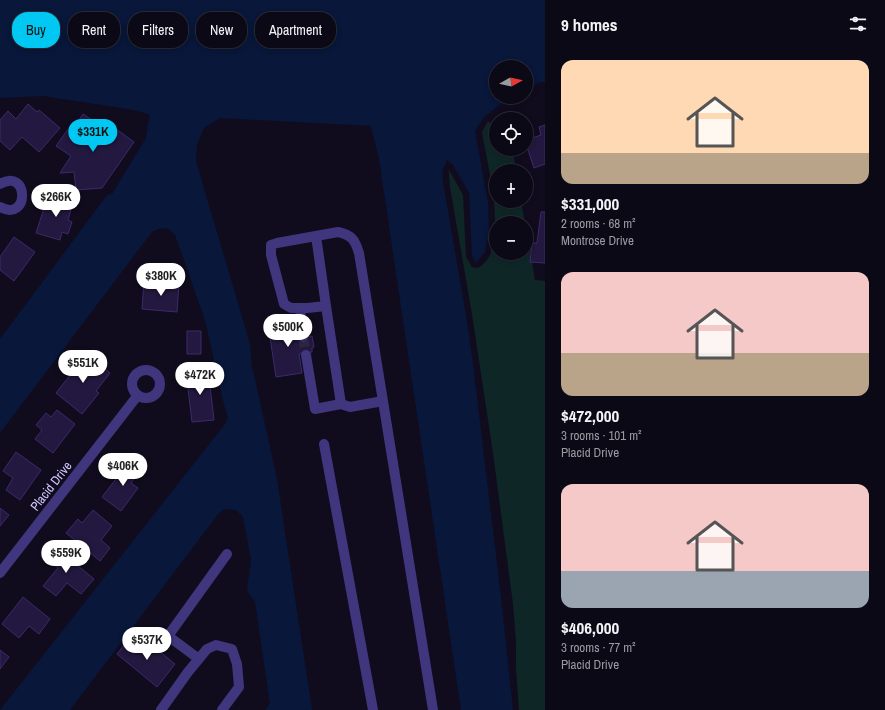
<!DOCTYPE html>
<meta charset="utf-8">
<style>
body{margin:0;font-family:"Archivo Narrow",sans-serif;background:#1a1723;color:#f1f3f6;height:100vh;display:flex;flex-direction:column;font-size:15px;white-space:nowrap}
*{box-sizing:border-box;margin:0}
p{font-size:13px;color:#9a9aa1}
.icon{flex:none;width:22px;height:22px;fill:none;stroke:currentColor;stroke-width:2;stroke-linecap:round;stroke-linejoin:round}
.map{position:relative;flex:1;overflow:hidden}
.sheet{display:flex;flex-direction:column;background:#0c0916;width:340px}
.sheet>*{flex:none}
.hud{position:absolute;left:12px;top:12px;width:380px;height:36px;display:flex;gap:8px}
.needle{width:26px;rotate:82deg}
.fabs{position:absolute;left:489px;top:60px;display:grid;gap:8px}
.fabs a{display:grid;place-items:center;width:44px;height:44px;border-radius:50%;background:#0c0916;box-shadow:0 2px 6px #0003,0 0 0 1px #2c2a35;font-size:20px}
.price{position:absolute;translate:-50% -34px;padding:0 9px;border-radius:14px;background:#fff;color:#222;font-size:13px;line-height:26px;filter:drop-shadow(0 1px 2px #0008)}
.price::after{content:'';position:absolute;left:50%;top:24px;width:12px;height:9px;margin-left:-6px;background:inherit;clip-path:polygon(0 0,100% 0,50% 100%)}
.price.on{background:#00c8f3;color:#111}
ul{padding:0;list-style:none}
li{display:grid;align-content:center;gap:8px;height:212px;padding:0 16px}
li span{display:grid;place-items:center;height:124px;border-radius:12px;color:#555}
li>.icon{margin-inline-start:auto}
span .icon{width:72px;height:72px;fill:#fffc;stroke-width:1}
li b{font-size:17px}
h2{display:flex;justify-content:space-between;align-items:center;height:48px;padding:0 16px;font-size:17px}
.tag{padding:0 14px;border-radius:16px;background:#0c0916;box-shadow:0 2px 6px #0003,0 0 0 1px #2c2a35;font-size:14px;line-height:36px}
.tag.on{background:#00c8f3;color:#111}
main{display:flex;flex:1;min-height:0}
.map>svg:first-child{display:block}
.green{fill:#0f2627}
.water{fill:#08173a}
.building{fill:#23183f;stroke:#3c2a6b}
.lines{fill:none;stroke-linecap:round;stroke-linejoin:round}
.minor-tunnel{stroke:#2d2840;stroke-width:10;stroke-dasharray:10 5;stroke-linecap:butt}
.minor{stroke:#3f367d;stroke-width:10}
.labels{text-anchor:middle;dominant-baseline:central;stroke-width:3;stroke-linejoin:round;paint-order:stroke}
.street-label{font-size:13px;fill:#d3c8ff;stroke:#100c1e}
</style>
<main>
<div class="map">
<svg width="545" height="710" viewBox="0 0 545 710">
<rect width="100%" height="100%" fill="#100c1e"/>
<path class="green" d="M 488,121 L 496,128 L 496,149 L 513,149 L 516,171 L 496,171 L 496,201 L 521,201 L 525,223 L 496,223 L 496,253 L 526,253 L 526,228 L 535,280 L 545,281 L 545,710 L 519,710 L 516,668 L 516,642 L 513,604 L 493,453 L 472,314 L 450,187 L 449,173 L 449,170 L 462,193 L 463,196 L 466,257 L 472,267 L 478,268 C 483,265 490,258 491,252 C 502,216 488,168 482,132 Z"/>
<path class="water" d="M 0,0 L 545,0 L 545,82 L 540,82 L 526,89 L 526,67 L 496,67 L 496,97 L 511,97 L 498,106 L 484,117 L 475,131 L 488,202 L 489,232 L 485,252 L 476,263 L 472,256 L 469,193 L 453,165 L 447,160 L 442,172 L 444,188 L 466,315 L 473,364 L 501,597 L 513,710 L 461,710 L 379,159 L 371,126 L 220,118 L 204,128 L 197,145 L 196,161 L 250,344 L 252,367 L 257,388 L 277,479 L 312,710 L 265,710 L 270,704 L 255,602 L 247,591 L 251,560 L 243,517 L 236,510 L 230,509 L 223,510 L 219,513 L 70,710 L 0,710 L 225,424 L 228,417 L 224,405 L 205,320 L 175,235 C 168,226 161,227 152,232 L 0,433 L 0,339 L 107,195 L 112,194 L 146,138 L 148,124 L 150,115 L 134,110 L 43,96 L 0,98 Z"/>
<path class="building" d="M 28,104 L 37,112 L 39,110 L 60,128 L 39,152 L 22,137 L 10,150 L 0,141 L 0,120 L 8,111 L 16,119 Z
M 83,114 L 100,125 L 93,134 L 102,140 L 112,126 L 134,142 L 102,188 L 76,190 L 74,172 L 60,173 L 71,156 L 56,146 L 71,125 L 76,124 Z
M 545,125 L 545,164 L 534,168 L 526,144 L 526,140 L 541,135 L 539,127 Z
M 59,194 L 74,199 L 68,220 L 72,222 L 68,234 L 62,232 L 60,240 L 36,233 L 47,199 L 57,202 Z
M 541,212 L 545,212 L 545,263 L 530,262 L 532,243 L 537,243 Z
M 14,237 L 35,252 L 14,281 L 0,270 L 0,257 Z
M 144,282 L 179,284 L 177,312 L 142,309 Z
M 294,320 L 296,339 L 312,336 L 314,347 L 312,348 L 312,352 L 299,354 L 302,373 L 276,377 L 268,324 Z
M 187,331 L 201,331 L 201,354 L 187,354 Z
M 87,354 L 110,373 L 96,391 L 99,393 L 82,414 L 56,393 Z
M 208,369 L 214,420 L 192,422 L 186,372 Z
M 57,410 L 75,424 L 53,453 L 35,439 L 42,430 L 36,425 L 46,413 L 51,417 Z
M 16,452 L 41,470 L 20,500 L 6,490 L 13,478 L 3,471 Z
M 130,461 L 141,469 L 131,483 L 138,488 L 121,511 L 102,497 Z
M 0,508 L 9,515 L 0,526 Z
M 93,510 L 112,526 L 101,540 L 110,548 L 100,561 L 66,533 L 78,519 L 82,523 Z
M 55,547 L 94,579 L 81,594 L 67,583 L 56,596 L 43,586 L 58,568 L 46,558 Z
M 23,597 L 50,619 L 39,634 L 29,626 L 19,638 L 2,624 Z
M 143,638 L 175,664 L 157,687 L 117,654 L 128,640 L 136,647 Z
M 0,650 L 9,657 L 0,669 Z"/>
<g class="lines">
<path class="minor-tunnel" d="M 303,337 L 306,355"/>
<path class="minor" d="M 0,184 C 29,167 30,223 0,207
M 316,236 L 326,306
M 300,308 L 303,337
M 306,355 L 315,409 L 341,404
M132 384a14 14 0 1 1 28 0a14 14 0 1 1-28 0Z
M 383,401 L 350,407 L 341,404 L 326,306 L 307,308 L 291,308 L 284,304 L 271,255 L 271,245 L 277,243 L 338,232 C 352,235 355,240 359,253 L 433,710
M 324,444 L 373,710
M 0,573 L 138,395
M 199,659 L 168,636 L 227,554
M 161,710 L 188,672 L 207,649 L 216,645 L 232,649 L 237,664 L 239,687 L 222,710"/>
</g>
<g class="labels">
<g class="street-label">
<text transform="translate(51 486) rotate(-52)">Placid Drive</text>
</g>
</g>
</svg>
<div class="fabs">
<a><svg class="needle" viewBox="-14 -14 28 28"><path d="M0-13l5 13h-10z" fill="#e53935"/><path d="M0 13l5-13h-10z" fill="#9a9aa1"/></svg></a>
<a><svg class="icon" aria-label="locate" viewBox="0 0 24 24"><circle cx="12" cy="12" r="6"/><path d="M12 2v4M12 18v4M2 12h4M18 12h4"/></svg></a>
<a>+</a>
<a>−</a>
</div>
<b class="price on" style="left:93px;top:153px">$331K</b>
<b class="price" style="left:56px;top:218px">$266K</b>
<b class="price" style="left:161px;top:297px">$380K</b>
<b class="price" style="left:288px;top:348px">$500K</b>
<b class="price" style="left:83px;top:384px">$551K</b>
<b class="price" style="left:200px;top:396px">$472K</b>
<b class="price" style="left:123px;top:487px">$406K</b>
<b class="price" style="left:66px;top:574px">$559K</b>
<b class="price" style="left:147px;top:661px">$537K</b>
<div class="hud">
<a class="tag on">Buy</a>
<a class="tag">Rent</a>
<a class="tag">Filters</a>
<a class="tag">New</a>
<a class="tag">Apartment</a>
</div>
</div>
<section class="sheet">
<h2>9 homes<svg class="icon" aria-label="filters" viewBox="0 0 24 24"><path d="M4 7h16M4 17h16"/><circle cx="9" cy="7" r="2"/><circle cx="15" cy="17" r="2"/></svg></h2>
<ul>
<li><span style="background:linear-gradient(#ffd9b3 75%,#b9a48a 0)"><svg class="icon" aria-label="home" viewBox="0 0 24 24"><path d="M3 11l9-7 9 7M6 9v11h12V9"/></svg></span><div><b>$331,000</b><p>2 rooms · 68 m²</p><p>Montrose Drive</p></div></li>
<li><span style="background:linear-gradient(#f6c9c9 65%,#b9a48a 0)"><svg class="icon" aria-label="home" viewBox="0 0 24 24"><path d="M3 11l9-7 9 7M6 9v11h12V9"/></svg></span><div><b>$472,000</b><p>3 rooms · 101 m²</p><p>Placid Drive</p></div></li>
<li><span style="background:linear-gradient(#f6c9c9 70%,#9aa5b1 0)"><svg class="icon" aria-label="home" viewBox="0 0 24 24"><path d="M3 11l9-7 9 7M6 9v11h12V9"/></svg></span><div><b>$406,000</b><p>3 rooms · 77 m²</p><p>Placid Drive</p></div></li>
</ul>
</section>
</main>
